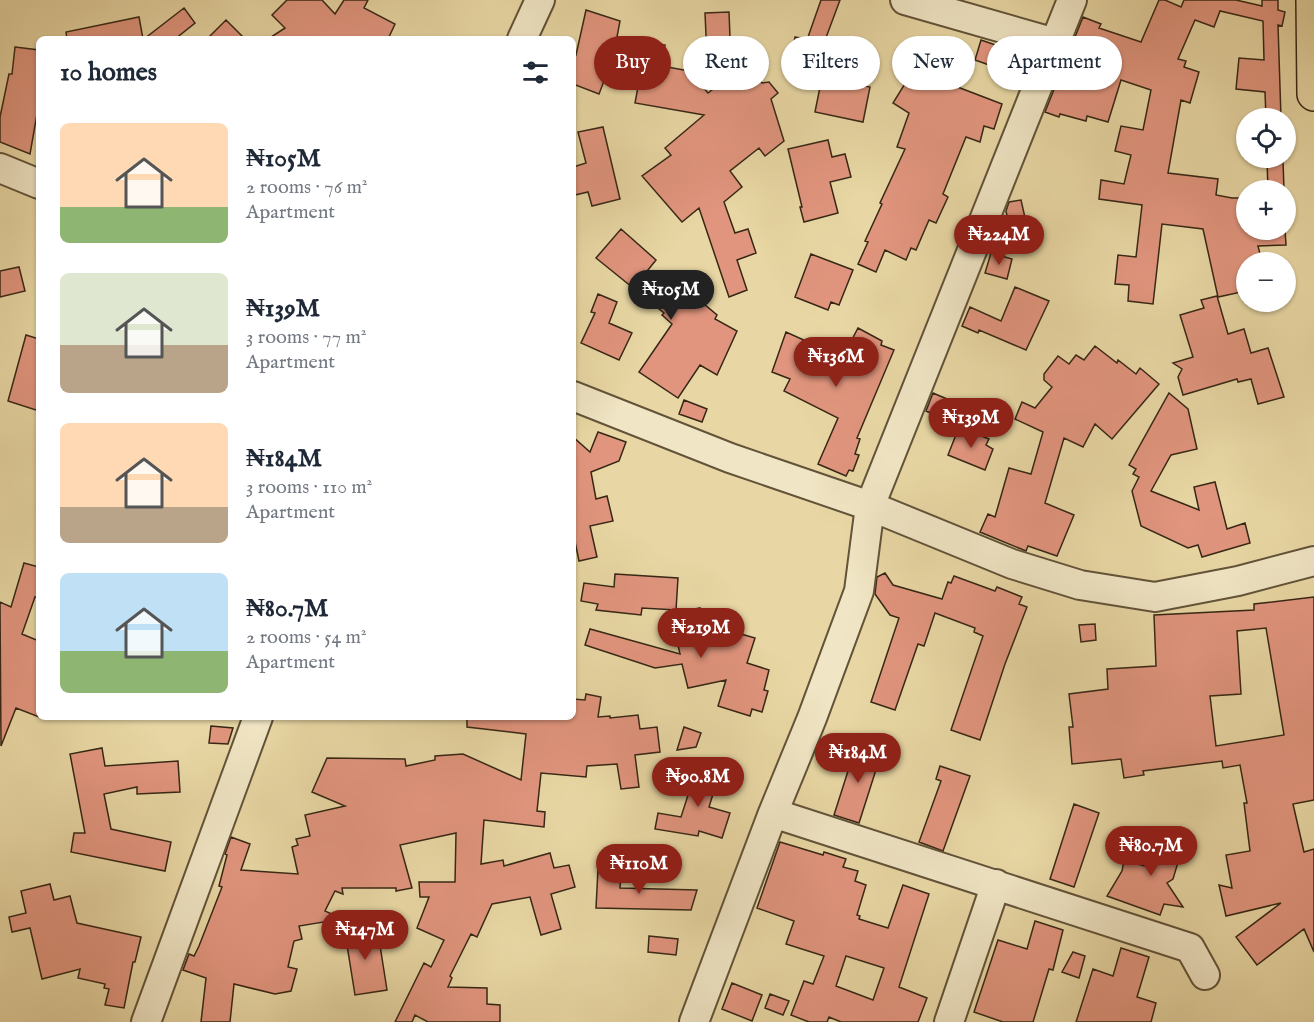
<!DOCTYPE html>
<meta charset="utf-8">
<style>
body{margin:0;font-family:"IM FELL English",serif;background:#f6f6f7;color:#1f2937;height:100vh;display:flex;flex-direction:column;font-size:22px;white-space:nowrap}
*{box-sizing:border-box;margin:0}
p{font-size:20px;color:#747a83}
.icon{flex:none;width:33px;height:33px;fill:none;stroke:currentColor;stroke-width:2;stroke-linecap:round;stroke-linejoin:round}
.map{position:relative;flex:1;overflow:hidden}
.sheet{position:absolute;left:36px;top:36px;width:540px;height:684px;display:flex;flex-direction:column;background:#fff;border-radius:9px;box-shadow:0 2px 4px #0004}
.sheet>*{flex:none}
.banner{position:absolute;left:594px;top:36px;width:570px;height:54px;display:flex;gap:12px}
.tools{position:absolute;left:1236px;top:108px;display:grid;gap:12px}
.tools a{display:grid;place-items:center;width:60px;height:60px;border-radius:50%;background:#fff;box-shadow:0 2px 4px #0004;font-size:30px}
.price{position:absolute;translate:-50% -51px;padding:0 14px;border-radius:21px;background:#8f2418;color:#fff;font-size:20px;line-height:39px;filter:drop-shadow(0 2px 3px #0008)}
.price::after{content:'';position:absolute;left:50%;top:36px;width:18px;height:14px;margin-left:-9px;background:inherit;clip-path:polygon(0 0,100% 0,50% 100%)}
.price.on{background:#222;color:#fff}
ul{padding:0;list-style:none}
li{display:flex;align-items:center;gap:18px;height:150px;padding:0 24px}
li span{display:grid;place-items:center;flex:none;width:168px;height:120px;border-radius:9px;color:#555}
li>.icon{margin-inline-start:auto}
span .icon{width:72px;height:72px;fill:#fffc;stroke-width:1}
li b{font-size:26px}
h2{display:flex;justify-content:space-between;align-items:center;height:72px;padding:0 24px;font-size:26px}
.chip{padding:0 21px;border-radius:27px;background:#fff;box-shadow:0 2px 4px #0004;font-size:21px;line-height:54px}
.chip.on{background:#8f2418;color:#fff}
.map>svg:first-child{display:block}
.building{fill:#e1957e;stroke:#362715;stroke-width:1.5;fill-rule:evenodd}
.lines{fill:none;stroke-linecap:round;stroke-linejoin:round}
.minor-casing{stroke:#625339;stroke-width:32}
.major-casing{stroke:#362715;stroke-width:36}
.minor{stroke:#f0e5c4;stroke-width:28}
.major{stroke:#e8d7a4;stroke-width:33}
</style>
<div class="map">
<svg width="1314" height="1022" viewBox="0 0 1314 1022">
<rect width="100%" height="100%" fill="#e8d7a4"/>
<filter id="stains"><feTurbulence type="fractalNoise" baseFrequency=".00333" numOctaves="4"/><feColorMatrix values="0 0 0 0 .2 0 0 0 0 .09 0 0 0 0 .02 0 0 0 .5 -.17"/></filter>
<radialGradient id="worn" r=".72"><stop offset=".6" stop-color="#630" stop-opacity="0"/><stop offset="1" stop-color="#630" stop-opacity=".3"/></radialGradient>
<path class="building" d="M 287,0 L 322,0 L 335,14 L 344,0 L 368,0 L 364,8 L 395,24 L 388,39 L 268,39 L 285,28 L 272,15 Z
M 821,0 L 840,0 L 824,43 L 808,37 Z
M 1159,0 L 1165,0 L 1181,7 L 1184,0 L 1236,0 L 1262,6 L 1262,0 L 1278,0 L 1278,10 L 1285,12 L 1282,26 L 1278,25 L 1281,118 L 1266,118 L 1265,92 L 1236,89 L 1239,58 L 1264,60 L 1263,21 L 1220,11 L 1214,27 L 1195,20 L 1178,59 L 1186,61 L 1184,67 L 1199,72 L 1190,103 L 1181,100 L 1168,173 L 1218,179 L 1216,195 L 1232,198 L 1246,198 L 1246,230 L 1285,230 L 1286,245 L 1258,246 L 1262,262 L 1246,262 L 1246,291 L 1218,297 L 1203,229 L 1162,224 L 1153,304 L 1128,301 L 1129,285 L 1115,284 L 1118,255 L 1136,257 L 1142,205 L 1099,199 L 1101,180 L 1124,184 L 1131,155 L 1115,151 L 1121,126 L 1143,130 L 1151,90 L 1121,80 L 1108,122 L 1087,116 L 1086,121 L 1060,114 L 1059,117 L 1045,112 L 1083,17 L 1101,24 L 1099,28 L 1141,42 Z
M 184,8 L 195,23 L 175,39 L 144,39 Z
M 586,10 L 620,21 L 617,37 L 665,45 L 662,66 L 689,71 L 708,93 L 740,68 L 745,75 L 752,70 L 762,83 L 769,82 L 778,93 L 771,99 L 784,141 L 765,156 L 759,148 L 730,171 L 742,187 L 724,202 L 735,233 L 748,229 L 756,253 L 737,260 L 747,290 L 729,297 L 699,208 L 682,222 L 642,176 L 671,155 L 665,148 L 704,115 L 635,103 L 638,87 L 604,81 L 599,94 L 573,84 L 573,54 L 576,55 Z
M 729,12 L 731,63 L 707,58 L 705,13 Z
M 139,17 L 143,39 L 67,39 L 66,32 Z
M 226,20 L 245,39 L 207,39 Z
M 795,37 L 817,41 L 811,77 L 788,72 Z
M 932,40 L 969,63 L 955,86 L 1002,104 L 994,129 L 984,126 L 980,142 L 966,137 L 943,194 L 948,197 L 936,223 L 929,220 L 916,250 L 911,248 L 906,260 L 885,250 L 876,272 L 858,264 L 868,242 L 865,241 L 882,204 L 880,203 L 905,149 L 897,147 L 909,113 L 893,103 Z
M 981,40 L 1016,52 L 1009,72 L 975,60 Z
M 15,47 L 39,50 L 39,103 L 30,154 L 0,142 L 0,117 L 9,74 L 12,74 Z
M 822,77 L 870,87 L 863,122 L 815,112 Z
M 603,127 L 620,199 L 592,206 L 588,192 L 575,195 L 573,167 L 586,163 L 578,132 Z
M 828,140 L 832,157 L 845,154 L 851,177 L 830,182 L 838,213 L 804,222 L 800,207 L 802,207 L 788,149 Z
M 1267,161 L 1283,161 L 1284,190 L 1268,190 Z
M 1021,200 L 1026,222 L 1009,226 L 1006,211 L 1009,202 Z
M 621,229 L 656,260 L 643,276 L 675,300 L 685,288 L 717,315 L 715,319 L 737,331 L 717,375 L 700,365 L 678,398 L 639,372 L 672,324 L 662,315 L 664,313 L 596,258 Z
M 991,253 L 1012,259 L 1007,279 L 985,273 Z
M 811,254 L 853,270 L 839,305 L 831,302 L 828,310 L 795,297 Z
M 19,267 L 25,291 L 0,297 L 0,271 Z
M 1015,287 L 1049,301 L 1026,350 L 979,330 L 978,333 L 962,326 L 970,307 L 1001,321 Z
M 598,294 L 617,302 L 609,323 L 632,333 L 619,360 L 581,343 L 595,313 L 591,312 Z
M 1217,296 L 1228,334 L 1244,329 L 1251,353 L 1268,348 L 1284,397 L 1258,404 L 1251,379 L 1238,382 L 1237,379 L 1183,395 L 1178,377 L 1182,369 L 1173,363 L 1193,357 L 1180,315 L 1204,308 L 1201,300 Z
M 858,328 L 882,341 L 881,345 L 894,350 L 857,438 L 860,439 L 855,454 L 859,455 L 853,471 L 849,470 L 846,476 L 818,464 L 838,418 L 784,391 L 790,379 L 772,372 L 786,332 L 837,355 L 843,342 L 849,345 Z
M 26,335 L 39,339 L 39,411 L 8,401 Z
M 1095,346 L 1117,363 L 1118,360 L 1136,374 L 1140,368 L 1159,384 L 1112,439 L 1095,424 L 1083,447 L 1064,438 L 1045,503 L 1074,515 L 1057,556 L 1028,546 L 1026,551 L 980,532 L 988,514 L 995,517 L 1009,468 L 1031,474 L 1043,432 L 1015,419 L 1022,402 L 1035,408 L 1052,387 L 1044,380 L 1044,374 L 1058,356 L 1069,364 L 1076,355 L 1084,360 Z
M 933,393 L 947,399 L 940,417 L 926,411 Z
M 1169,393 L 1188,409 L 1197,449 L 1171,455 L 1151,491 L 1199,510 L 1194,487 L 1215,482 L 1227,529 L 1245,523 L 1250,543 L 1202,557 L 1198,545 L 1188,548 L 1141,526 L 1132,491 L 1139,477 L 1133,474 L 1136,469 L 1129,465 Z
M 684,400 L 707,409 L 702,422 L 679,414 Z
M 959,427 L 989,439 L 986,445 L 993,449 L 985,470 L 948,455 Z
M 598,432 L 626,442 L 619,461 L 591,472 L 596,499 L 607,496 L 613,521 L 590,526 L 597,557 L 579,561 L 573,532 L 573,437 L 590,452 Z
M 24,563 L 39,567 L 39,598 L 35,597 L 22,634 L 39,641 L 39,717 L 16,708 L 1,746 L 0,602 L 11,607 Z
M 885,573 L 893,585 L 942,599 L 948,582 L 951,583 L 954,576 L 995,591 L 997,587 L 1022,597 L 1019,604 L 1027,607 L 1005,664 L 980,740 L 951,730 L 983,636 L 974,632 L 975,628 L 935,613 L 924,646 L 918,644 L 895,710 L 871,702 L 899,618 L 890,615 L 875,594 L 877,577 Z
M 615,574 L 678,578 L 676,610 L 642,608 L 641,615 L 596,610 L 598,604 L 581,601 L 584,583 L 614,587 Z
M 1314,597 L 1314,800 L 1293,804 L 1304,852 L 1314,849 L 1314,952 L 1304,929 L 1257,965 L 1236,937 L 1281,903 L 1226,916 L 1219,885 L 1232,888 L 1226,855 L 1250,851 L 1244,803 L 1247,803 L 1240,765 L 1223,768 L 1222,761 L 1143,771 L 1144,775 L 1124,778 L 1121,759 L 1072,764 L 1069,727 L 1073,727 L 1069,694 L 1108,689 L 1107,669 L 1156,666 L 1154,615 L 1254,610 L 1254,604 ZM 1266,628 L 1284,735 L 1216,746 L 1210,696 L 1241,694 L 1237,631 Z
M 700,608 L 703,624 L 718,621 L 720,628 L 755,638 L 747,663 L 769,670 L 764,690 L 768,691 L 762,712 L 752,709 L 750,716 L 718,706 L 726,680 L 688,688 L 682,664 L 655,668 L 585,645 L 590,629 L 680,654 L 671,614 Z
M 1095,624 L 1096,640 L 1081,642 L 1079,625 Z
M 586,694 L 601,697 L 598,717 L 610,716 L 610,718 L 638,715 L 640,729 L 657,727 L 660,752 L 635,755 L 639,787 L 621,789 L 617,764 L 587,766 L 586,777 L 541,773 L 537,811 L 545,812 L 544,827 L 484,820 L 481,864 L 503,860 L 504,866 L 550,853 L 554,868 L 569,865 L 575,887 L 551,894 L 561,929 L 541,935 L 530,897 L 492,904 L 477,937 L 471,934 L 450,976 L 452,978 L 448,987 L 487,988 L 487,1004 L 500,1005 L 500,1022 L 428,1022 L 415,1015 L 412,1022 L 395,1022 L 424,963 L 431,967 L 444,940 L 417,928 L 429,897 L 420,897 L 419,882 L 455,882 L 456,833 L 400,845 L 412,888 L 396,891 L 396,888 L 342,888 L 343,894 L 335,891 L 325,911 L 342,919 L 299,926 L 302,939 L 294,941 L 288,967 L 297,969 L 291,991 L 275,994 L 234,984 L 230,1022 L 201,1022 L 206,978 L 183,970 L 189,954 L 194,956 L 199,946 L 222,887 L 219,886 L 227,855 L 225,854 L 231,837 L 250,844 L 241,870 L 298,874 L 292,847 L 298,845 L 296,839 L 310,836 L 305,815 L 345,806 L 312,792 L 327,758 L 405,759 L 406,766 L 435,760 L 435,756 L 463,754 L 521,780 L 526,734 L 467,727 L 467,717 L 573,717 L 573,699 L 585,700 Z
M 211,726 L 233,728 L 228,744 L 209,743 Z
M 684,727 L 701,733 L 696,747 L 677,750 Z
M 856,746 L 881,754 L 859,823 L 834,815 Z
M 102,748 L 105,766 L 178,761 L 180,792 L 137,794 L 137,787 L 104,794 L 111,829 L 171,842 L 165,871 L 71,852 L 74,833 L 85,833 L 70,754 Z
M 699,761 L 721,768 L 709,807 L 730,813 L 722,838 L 699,831 L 698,836 L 655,829 L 658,813 L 681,817 Z
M 940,766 L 970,776 L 943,851 L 919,842 L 941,781 L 936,779 Z
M 1074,804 L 1099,813 L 1074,887 L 1050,879 Z
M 1158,830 L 1185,839 L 1173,879 L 1167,883 L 1183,907 L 1164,904 L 1160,915 L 1107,896 L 1122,871 L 1124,861 L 1146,866 Z
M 780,842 L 823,855 L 824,852 L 846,859 L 843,867 L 858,871 L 855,881 L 866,885 L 857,915 L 860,916 L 859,919 L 888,928 L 903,885 L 929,894 L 899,987 L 927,998 L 918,1022 L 841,1022 L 829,1017 L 827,1022 L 809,1022 L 791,1015 L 804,981 L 813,984 L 824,956 L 786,944 L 794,921 L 757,908 ZM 846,956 L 884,968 L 873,1000 L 836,986 Z
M 598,869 L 621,871 L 620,888 L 697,890 L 691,910 L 596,908 Z
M 50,884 L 54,900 L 70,896 L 77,923 L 141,937 L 135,962 L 133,962 L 124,1008 L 105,1005 L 109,989 L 104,988 L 105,984 L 78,978 L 80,969 L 42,979 L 30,928 L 12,932 L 9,917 L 26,913 L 21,891 Z
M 343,920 L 379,939 L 387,990 L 355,995 Z
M 1035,921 L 1063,930 L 1053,970 L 1049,969 L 1033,1022 L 1003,1022 L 974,1012 L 998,940 L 1027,949 Z
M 649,936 L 678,939 L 676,955 L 648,952 Z
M 1121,948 L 1149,957 L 1137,997 L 1156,1003 L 1151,1022 L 1076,1022 L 1093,969 L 1113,976 Z
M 1073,952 L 1085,956 L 1079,978 L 1062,972 Z
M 732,983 L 762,995 L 752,1021 L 722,1009 Z
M 770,994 L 789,1001 L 783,1015 L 765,1008 Z"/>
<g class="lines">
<g class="minor-casing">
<path id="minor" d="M 905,0 L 1055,43
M 522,39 L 540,0
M 0,168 L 39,184
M 573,396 L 730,458 L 870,506 L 1012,564 L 1080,585 L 1155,597 L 1238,581 L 1314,561
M 773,813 L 1190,948 L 1205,975
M 146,1022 L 258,717
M 694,1022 L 773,813 L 812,718 L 859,591 L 870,506 L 1072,0
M 949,1022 L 996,884"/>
</g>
<g class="major-casing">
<path id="major" d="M 1313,0 L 1314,94"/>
</g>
<use href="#minor" class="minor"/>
<use href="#major" class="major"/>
</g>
<rect width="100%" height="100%" filter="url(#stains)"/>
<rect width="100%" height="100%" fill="url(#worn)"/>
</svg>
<div class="tools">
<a><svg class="icon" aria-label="locate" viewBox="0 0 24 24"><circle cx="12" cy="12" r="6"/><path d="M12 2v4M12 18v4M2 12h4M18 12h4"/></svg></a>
<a>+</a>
<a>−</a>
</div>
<b class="price" style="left:999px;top:266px">₦224M</b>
<b class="price on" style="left:671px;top:321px">₦105M</b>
<b class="price" style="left:836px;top:388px">₦136M</b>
<b class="price" style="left:971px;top:449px">₦139M</b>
<b class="price" style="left:701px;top:659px">₦219M</b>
<b class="price" style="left:858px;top:784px">₦184M</b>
<b class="price" style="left:698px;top:808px">₦90.8M</b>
<b class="price" style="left:1151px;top:877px">₦80.7M</b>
<b class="price" style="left:639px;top:895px">₦110M</b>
<b class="price" style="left:365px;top:961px">₦147M</b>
<div class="banner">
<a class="chip on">Buy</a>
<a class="chip">Rent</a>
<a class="chip">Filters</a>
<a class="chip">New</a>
<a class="chip">Apartment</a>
</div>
<section class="sheet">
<h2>10 homes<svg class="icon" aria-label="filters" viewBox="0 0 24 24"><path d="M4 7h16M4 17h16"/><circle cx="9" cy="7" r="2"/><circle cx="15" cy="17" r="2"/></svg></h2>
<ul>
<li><span style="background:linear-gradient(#ffd9b3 70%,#8fb573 0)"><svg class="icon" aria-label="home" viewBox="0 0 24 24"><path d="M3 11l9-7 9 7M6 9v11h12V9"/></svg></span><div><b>₦105M</b><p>2 rooms · 76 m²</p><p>Apartment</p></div></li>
<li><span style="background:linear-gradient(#dfe7d0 60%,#b9a48a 0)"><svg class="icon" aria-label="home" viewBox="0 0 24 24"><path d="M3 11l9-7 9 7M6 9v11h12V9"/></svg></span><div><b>₦139M</b><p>3 rooms · 77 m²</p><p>Apartment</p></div></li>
<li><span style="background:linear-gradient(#ffd9b3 70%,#b9a48a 0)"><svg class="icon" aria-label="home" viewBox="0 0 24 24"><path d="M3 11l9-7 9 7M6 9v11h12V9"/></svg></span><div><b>₦184M</b><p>3 rooms · 110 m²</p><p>Apartment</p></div></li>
<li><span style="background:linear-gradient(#bfe0f5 65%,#8fb573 0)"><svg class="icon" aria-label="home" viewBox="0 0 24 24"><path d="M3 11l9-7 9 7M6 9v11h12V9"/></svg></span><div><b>₦80.7M</b><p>2 rooms · 54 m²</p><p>Apartment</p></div></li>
</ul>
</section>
</div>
